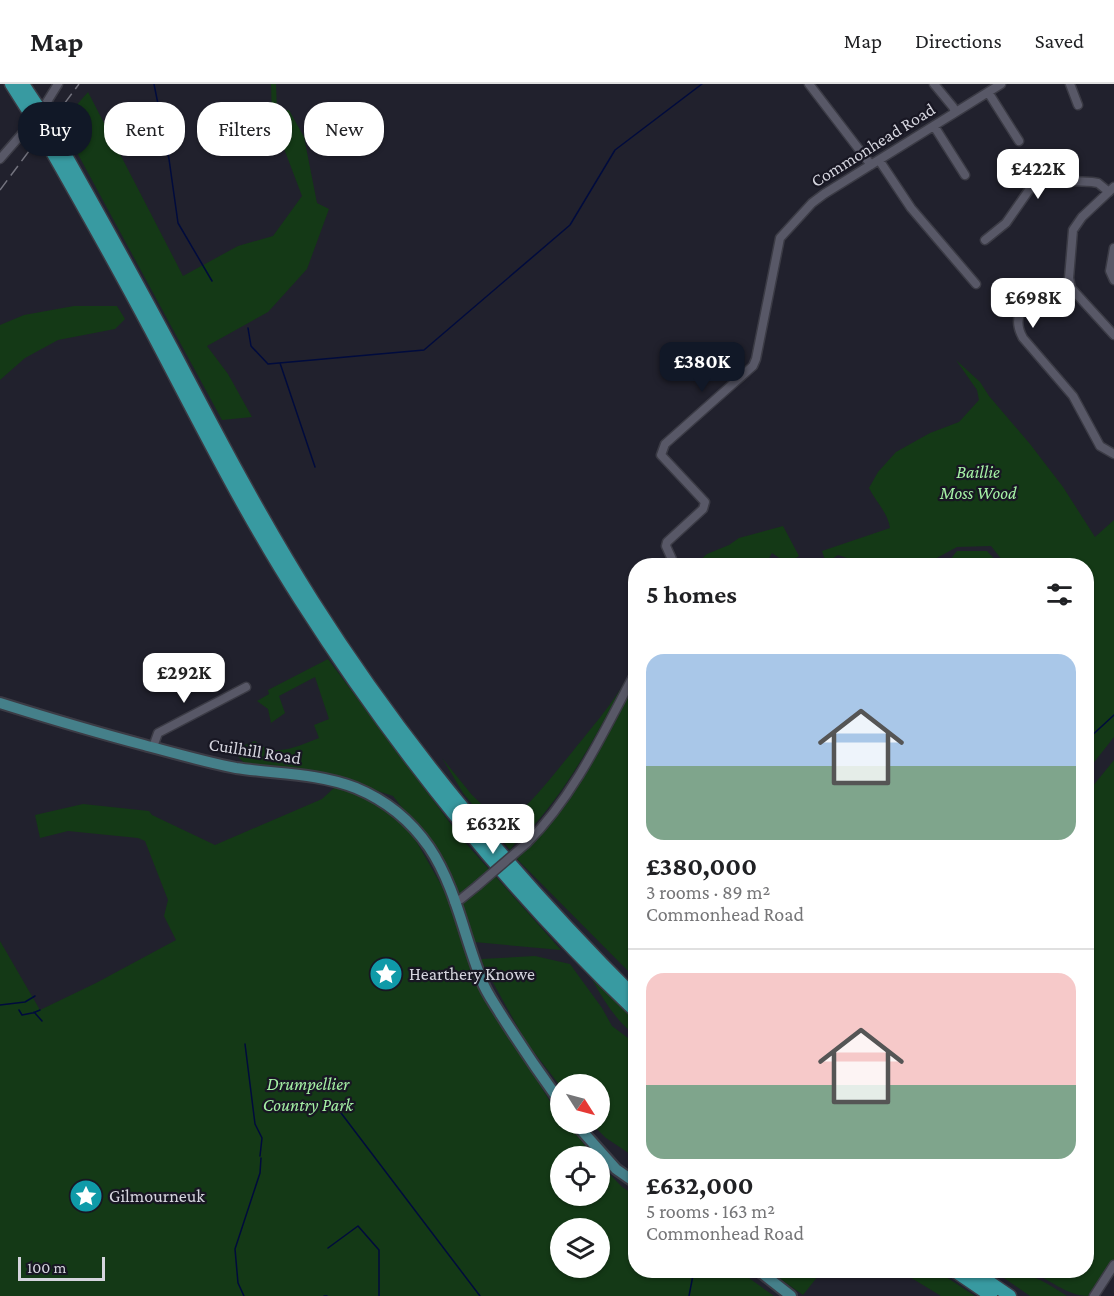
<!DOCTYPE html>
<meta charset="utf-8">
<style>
body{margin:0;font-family:"Crimson Pro",serif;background:#f2f2f2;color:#202124;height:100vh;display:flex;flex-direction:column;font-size:22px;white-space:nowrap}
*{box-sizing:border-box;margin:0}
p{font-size:20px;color:#757577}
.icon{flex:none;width:33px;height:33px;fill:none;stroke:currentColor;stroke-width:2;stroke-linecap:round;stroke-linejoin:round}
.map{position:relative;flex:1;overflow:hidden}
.panel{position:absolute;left:628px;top:474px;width:466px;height:720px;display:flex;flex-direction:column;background:#fff;border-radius:24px;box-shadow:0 2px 4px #0004}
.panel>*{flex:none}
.guide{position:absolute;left:18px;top:18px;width:520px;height:54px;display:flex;gap:12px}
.needle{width:39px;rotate:126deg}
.buttons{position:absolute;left:550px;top:990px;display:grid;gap:12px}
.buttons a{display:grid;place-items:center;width:60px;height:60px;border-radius:50%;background:#fff;box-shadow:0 2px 4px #0004;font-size:30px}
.scale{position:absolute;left:18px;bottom:15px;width:87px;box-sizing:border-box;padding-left:6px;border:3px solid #d5d5de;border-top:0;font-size:16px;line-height:21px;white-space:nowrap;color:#d5d5de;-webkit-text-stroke:4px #181723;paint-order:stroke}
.price{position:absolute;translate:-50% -51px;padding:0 14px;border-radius:12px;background:#fff;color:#222;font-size:20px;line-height:39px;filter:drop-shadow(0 2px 3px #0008)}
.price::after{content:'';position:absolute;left:50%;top:36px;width:18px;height:14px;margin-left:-9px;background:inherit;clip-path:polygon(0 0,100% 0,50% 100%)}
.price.on{background:#111827;color:#fff}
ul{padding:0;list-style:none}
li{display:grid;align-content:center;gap:12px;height:318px;padding:0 18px}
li+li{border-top:2px solid #e0e0e0}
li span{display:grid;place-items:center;height:186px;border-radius:18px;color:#555}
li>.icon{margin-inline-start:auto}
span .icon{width:108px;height:108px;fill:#fffc;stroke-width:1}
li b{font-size:26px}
h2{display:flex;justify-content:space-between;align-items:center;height:72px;padding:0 18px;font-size:26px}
.chip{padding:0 21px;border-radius:24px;background:#fff;box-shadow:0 2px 4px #0004;font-size:21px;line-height:54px}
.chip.on{background:#111827;color:#fff}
header{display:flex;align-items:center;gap:36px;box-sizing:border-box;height:84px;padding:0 30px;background:#fff;border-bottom:2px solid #e0e0e0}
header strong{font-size:28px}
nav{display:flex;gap:33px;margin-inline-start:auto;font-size:21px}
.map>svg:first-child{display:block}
.green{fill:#143916;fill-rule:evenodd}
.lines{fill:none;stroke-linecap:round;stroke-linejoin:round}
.stream{stroke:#000b3d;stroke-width:1.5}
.minor-casing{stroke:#3b3b45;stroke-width:11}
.major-casing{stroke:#3b3b45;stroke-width:14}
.highway-casing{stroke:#3b3b45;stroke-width:15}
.minor{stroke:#585867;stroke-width:8}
.major{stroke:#45808a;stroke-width:10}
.highway{stroke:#389aa1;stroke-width:12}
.rail{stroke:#73737e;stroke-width:1.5;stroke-dasharray:12 6;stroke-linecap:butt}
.minor-bridge-casing{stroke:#3b3b45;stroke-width:11;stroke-linecap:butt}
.highway-bridge-casing{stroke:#3b3b45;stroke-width:15;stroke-linecap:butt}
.minor-bridge{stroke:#585867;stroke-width:8}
.highway-bridge{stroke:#389aa1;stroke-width:12}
.labels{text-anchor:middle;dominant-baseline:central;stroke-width:4.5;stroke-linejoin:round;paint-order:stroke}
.street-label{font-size:18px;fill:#d5d5de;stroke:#181723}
.park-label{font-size:18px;font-style:italic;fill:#a5f1a5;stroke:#181723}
.poi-label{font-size:18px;fill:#d5d5de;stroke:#181723;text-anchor:start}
</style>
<header>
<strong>Map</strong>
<nav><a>Map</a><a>Directions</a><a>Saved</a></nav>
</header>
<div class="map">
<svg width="1114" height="1212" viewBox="0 0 1114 1212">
<rect width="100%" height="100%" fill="#21212d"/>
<path class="green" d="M 271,0 L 276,0 L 277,28 L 289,26 L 304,53 L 317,119 L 329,125 L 307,185 L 268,228 L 207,262 L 228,290 L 252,333 L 222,336 L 61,39 L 88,8 L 183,192 L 238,162 L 273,152 L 302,112 L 272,33 Z
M 74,222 L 117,222 L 125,235 L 115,245 L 58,256 L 25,274 L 0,296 L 0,241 L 24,231 Z
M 956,276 L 980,298 L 989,312 L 1030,360 L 1063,403 L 1095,453 L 1114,436 L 1114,653 L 1088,686 L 1088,482 L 1006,481 L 991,462 L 957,463 L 933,476 L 934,482 L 860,481 L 856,477 L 838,471 L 826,479 L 822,467 L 890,444 C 888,429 876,418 869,404 L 878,388 L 896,368 L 930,349 L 959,338 L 979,316 L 977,306 Z
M 783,442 L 799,472 L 787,479 L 815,481 L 770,481 L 772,479 L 787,479 L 772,469 L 765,481 L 681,482 L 679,479 L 699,477 L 707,470 L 729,461 L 739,454 Z
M 957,467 L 987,467 L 1000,481 L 946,481 Z
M 328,575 L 462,755 L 561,866 L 474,858 L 446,780 L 393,712 L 338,694 L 245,680 L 232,666 L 255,657 C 274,675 298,662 319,654 L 314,641 L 329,635 L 315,593 L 279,612 L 285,629 L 271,639 L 268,625 L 257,617 L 269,610 L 268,606 Z
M 636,575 L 636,578 C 603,637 573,701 525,751 L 507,738 C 533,719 552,692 573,667 C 596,638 622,610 636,575 Z
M 636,596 L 636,895 L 517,775 L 554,736 L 570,715 Z
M 442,674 L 472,711 L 518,756 L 510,766 L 463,709 Z
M 1114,676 L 1114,1177 L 1103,1189 L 1088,1212 C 1066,1212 1049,1194 1028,1187 L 1088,1186 L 1088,708 Z
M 335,703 L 358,711 L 378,722 L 411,748 L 443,804 L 487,916 L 561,1035 L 561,1040 L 565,1040 L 577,1051 L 593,1072 L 561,1072 L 561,1112 L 600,1112 L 600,1080 L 622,1103 L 636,1112 L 636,1186 L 739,1187 L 774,1212 L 0,1212 L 0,857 L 40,926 L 96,899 L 176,856 L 164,832 L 168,816 L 145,757 L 138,754 L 68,747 L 40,754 L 35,731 L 83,720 L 149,727 L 152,731 L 215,761 L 322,715 ZM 561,1144 L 600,1144 L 600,1184 L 561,1184 Z
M 535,872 L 570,880 L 602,924 L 612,942 L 636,960 L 636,1074 L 606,1054 L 592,1040 L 600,1040 L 600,1000 L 561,1000 L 561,1003 L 526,958 L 486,886 L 481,875 Z
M 592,895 L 636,936 L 636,952 C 617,938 603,916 592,895 Z
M 769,1187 L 822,1187 L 803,1211 Z
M 900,1187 L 937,1187 L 975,1212 L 941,1212 Z
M 994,1187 C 1025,1186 1041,1195 1067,1212 L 1030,1212 Z"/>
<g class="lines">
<path class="stream" d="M 154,0 L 169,75 L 178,139 L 212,197
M 248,244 L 251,262 L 268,280 L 424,266 L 570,141 L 615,66 L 702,0
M 280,279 L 315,383
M 1088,655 L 1114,631
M 0,921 L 25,918 L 35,912
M 19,926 L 22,931 L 32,929
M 34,928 L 42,937
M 33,929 L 40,926
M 245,960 L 255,1040 L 262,1054 L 260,1072
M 338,1025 L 480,1212
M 328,1164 L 358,1142 L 379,1166 L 379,1212
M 244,1212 L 238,1199 L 235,1165 L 260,1089 L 261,1074
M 324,1212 L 327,1212
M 689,1212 L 694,1186"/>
<g class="minor-casing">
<path id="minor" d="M 809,0 L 871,81
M 934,0 L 953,23 L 955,28
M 1070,0 L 1078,21
M 988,8 L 1019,57
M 934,42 L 965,91
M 0,75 L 40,29 L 58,0
M 879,76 L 911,124 L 976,200
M 1114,103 L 1082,133 L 1073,146 L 1069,194 L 1071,204 L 1114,251
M 985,156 L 1006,139 L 1029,106 L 1038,99 L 1051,96 L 1092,98 L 1098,99 L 1109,108
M 1114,164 L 1110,187 L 1114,196
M 1069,201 C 1046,208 1004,220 1023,254 L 1073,312 L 1100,362 L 1114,370
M 675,482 L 666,462 L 667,458 L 703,425 L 705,418 L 661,371 L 665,360 L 753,282 L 756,275 L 780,154 L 812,119 L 824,110 L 1001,0
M 153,663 L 158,649 L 246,603
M 527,759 C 575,711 604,647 636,587
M 454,818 L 461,815 L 477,802
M 1094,1212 L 1114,1181"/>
</g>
<g class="major-casing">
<path id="major" d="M 0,619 C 48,634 95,648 144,661 C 174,669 205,678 236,684 C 276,690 318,689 356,704 C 385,716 411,737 429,763 C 456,803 464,853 482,897 C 486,908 494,919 500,929 C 519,959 540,990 561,1019
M 576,1040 L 616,1085 L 636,1099
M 758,1186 L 791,1212"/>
</g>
<g class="highway-casing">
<path id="highway" d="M 11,0 L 30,30
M 23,0 L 37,21
M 51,45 C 93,119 134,193 174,268 C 218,352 262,436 313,517 C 404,661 515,793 636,914
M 44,54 C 80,117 116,181 150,245 C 198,336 244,429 300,516 C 395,665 508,806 636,928
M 953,1186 L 991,1212
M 972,1186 L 1010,1212"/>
</g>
<use href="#minor" class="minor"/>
<use href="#major" class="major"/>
<use href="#highway" class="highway"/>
<path class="rail" d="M 0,106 L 79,0"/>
<g class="minor-bridge-casing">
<path id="minor-bridge" d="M 477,802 L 527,759"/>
</g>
<g class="highway-bridge-casing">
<path id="highway-bridge" d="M 37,21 L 51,45
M 30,30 L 44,54"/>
</g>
<use href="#minor-bridge" class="minor-bridge"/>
<use href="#highway-bridge" class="highway-bridge"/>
</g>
<defs>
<g id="sight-disc" transform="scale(1.725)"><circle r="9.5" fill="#0f9aa8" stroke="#181723"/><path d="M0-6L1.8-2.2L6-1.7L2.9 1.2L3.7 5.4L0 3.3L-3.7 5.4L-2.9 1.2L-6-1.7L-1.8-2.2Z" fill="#fff"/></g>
</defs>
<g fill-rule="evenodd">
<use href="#sight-disc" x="386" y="890"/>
<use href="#sight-disc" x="86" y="1112"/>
</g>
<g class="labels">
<g class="street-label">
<text transform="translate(873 61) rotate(-32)">Commonhead Road</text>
<text transform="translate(255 667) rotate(9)">Cuilhill Road</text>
</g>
<g class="park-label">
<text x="978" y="388">Baillie<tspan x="978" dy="21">Moss Wood</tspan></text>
<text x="308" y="1000">Drumpellier<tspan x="308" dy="21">Country Park</tspan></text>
</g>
<g class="poi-label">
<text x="409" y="890">Hearthery Knowe</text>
<text x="109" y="1112">Gilmourneuk</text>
</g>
</g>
</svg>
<div class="buttons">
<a><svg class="needle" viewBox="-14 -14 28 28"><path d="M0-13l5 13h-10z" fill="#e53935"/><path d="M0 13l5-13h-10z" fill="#757577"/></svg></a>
<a><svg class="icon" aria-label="locate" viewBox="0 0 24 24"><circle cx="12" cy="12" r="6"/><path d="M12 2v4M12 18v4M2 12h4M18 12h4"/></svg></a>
<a><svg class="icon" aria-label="layers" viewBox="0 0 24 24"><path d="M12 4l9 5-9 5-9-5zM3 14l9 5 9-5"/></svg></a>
</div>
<div class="scale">100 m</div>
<b class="price" style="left:1038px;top:116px">£422K</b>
<b class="price" style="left:1033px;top:245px">£698K</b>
<b class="price on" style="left:702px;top:309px">£380K</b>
<b class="price" style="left:184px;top:620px">£292K</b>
<b class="price" style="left:493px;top:771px">£632K</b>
<div class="guide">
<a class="chip on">Buy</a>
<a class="chip">Rent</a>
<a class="chip">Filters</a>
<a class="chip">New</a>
</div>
<section class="panel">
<h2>5 homes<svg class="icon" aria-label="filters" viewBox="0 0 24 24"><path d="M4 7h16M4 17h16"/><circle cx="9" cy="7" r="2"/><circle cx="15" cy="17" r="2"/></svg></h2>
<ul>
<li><span style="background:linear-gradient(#a9c7e8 60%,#7fa58c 0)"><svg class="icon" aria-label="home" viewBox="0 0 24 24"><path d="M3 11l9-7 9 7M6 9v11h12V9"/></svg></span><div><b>£380,000</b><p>3 rooms · 89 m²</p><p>Commonhead Road</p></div></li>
<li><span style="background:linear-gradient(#f6c9c9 60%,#7fa58c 0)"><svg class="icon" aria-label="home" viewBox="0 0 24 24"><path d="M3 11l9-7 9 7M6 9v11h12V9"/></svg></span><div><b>£632,000</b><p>5 rooms · 163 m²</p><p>Commonhead Road</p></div></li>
</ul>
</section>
</div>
